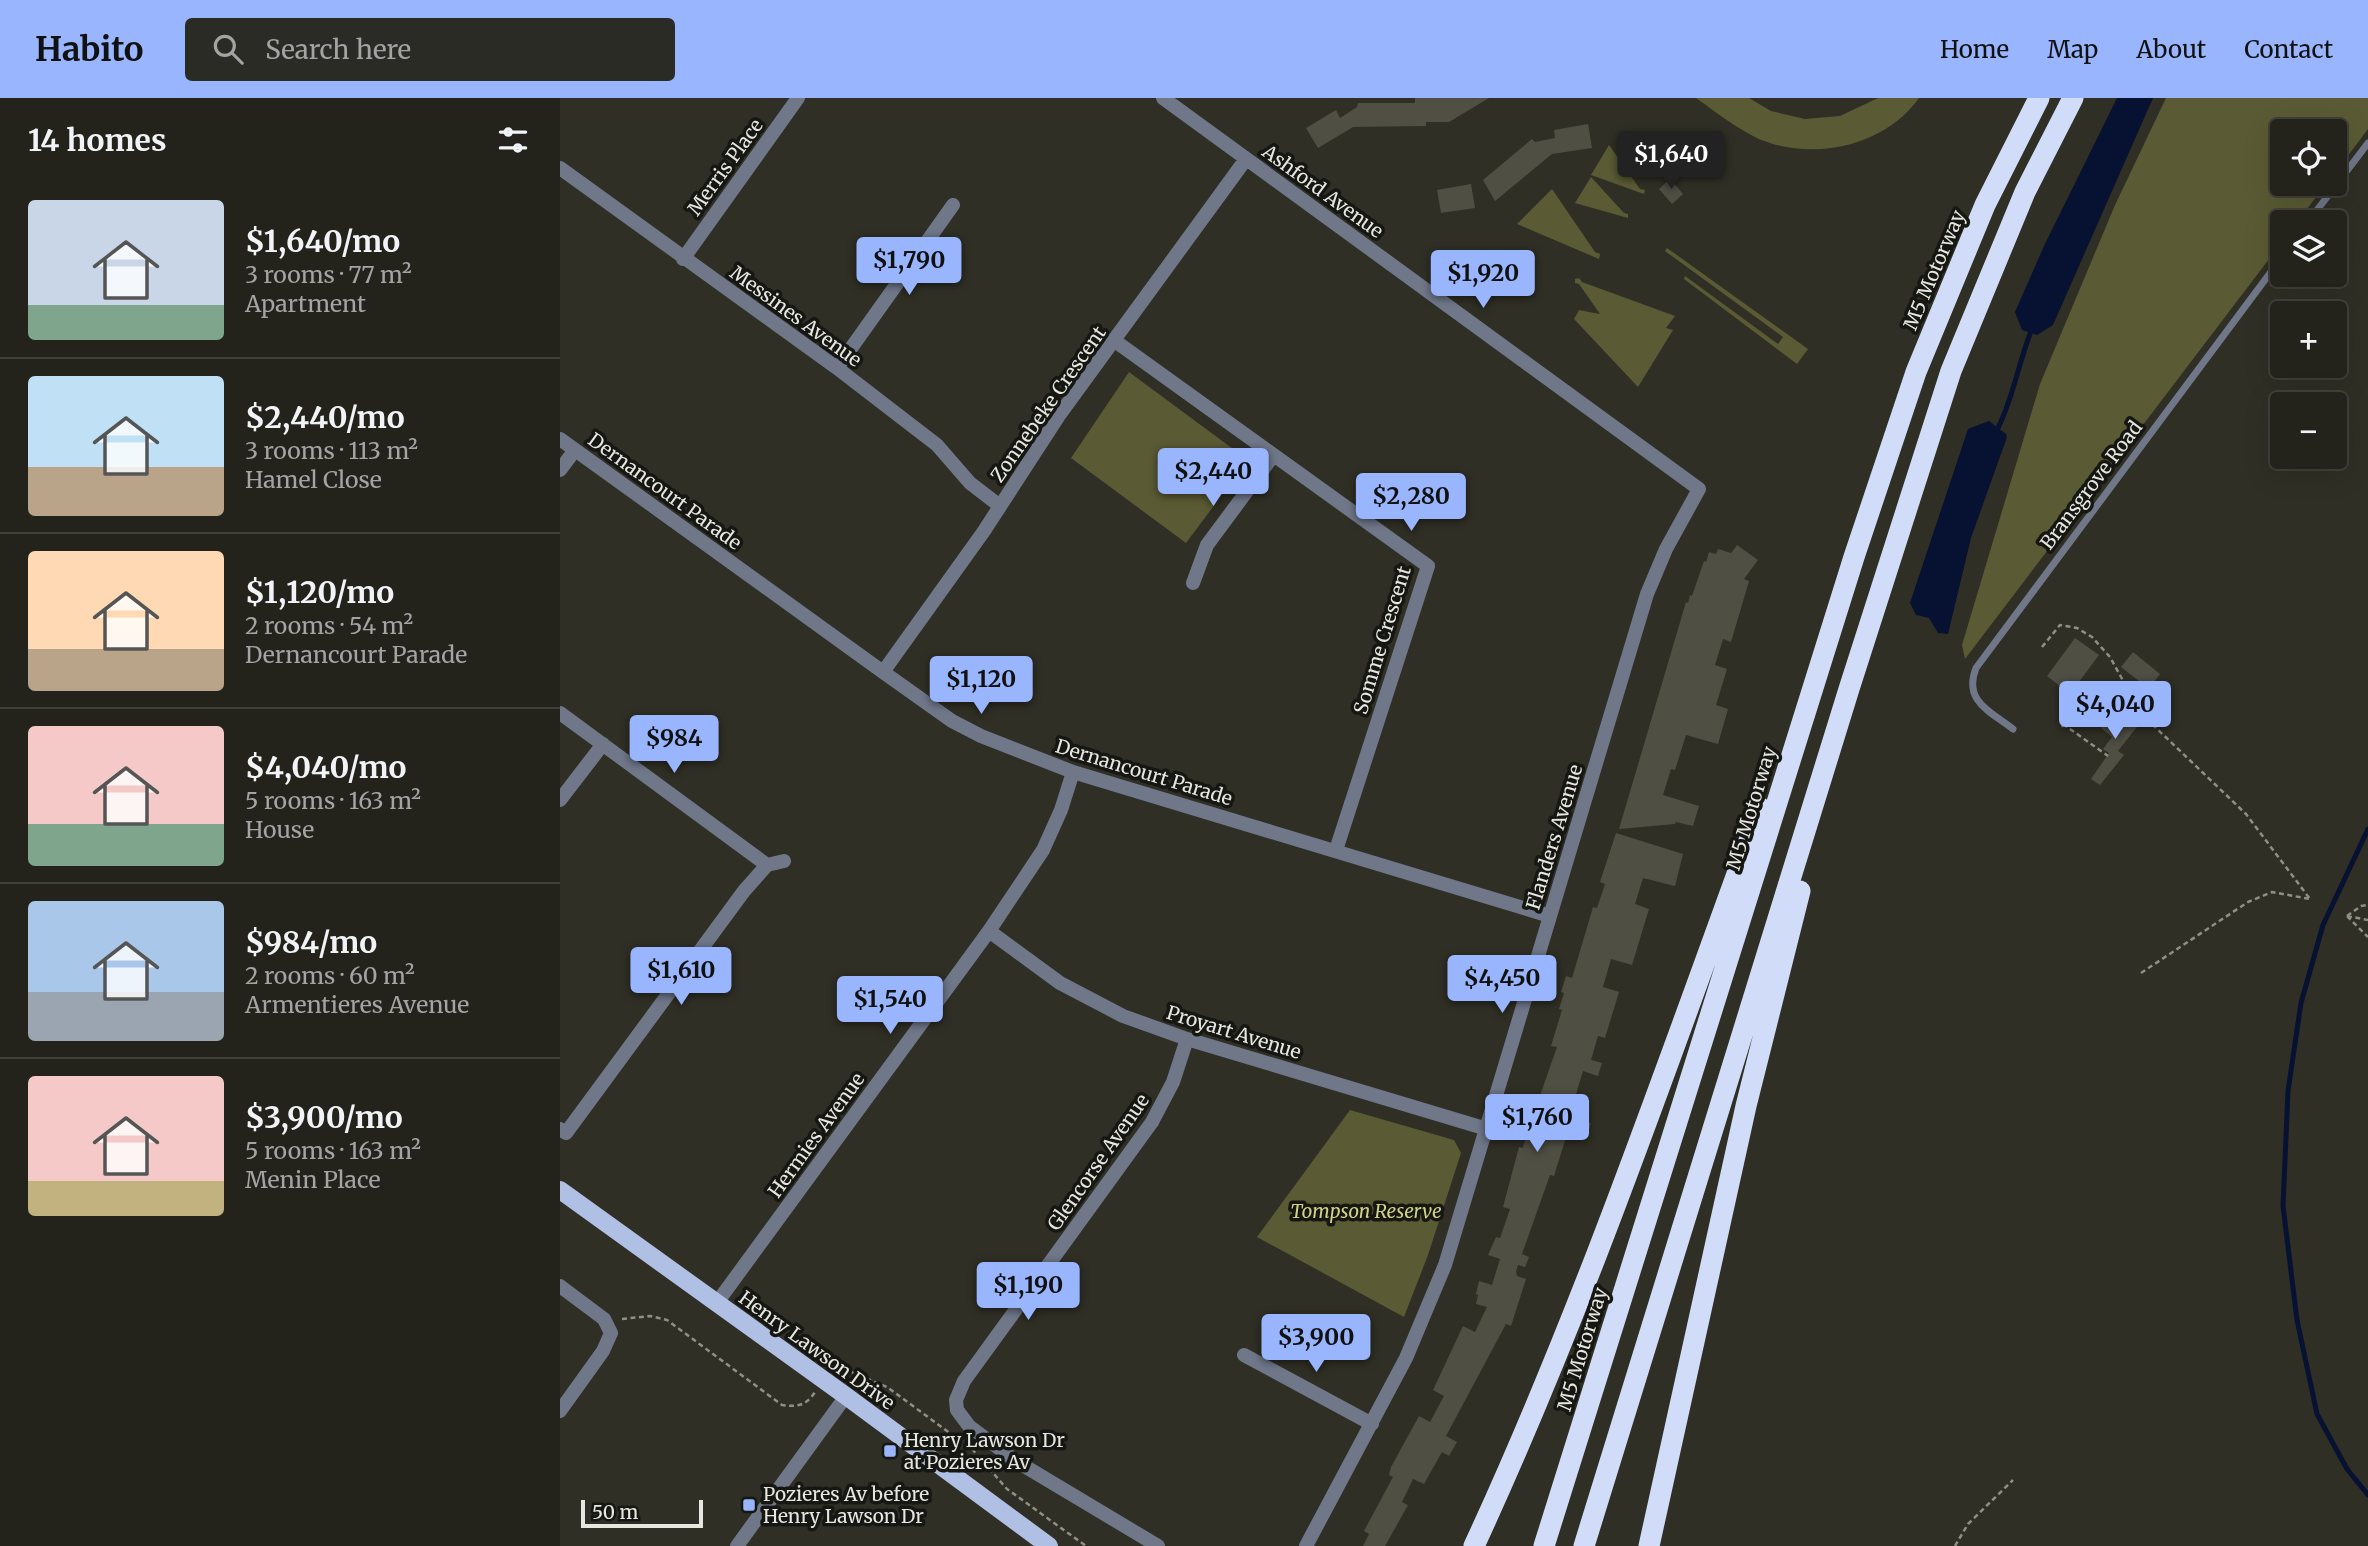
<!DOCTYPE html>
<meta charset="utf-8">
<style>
body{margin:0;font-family:Merriweather,serif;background:#2b2b25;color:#f1f3f6;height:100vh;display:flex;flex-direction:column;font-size:26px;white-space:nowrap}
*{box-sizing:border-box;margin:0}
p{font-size:23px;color:#a3a4a3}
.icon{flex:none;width:38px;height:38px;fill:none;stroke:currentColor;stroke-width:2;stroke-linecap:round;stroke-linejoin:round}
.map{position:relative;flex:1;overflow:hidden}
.drawer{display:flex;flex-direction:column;background:#23231c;width:560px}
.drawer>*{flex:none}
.controls{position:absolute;left:1710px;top:21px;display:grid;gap:14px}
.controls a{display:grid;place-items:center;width:77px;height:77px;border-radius:7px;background:#23231c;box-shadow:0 7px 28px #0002,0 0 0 2px #40403b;font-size:35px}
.scale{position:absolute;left:21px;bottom:18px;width:122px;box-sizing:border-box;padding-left:7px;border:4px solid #e6e7e0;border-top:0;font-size:19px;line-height:24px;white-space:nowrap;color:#e6e7e0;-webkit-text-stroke:5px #161712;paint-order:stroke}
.price{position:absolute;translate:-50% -60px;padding:0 16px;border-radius:7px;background:#98b5fd;color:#111;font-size:23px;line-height:46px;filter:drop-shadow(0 2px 4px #0008)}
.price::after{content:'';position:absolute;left:50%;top:42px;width:21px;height:16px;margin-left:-10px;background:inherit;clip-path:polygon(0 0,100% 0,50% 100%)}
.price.on{background:#222;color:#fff}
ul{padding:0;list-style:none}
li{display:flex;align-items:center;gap:21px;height:175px;padding:0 28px}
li+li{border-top:2px solid #40403b}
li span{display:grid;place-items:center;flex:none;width:196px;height:140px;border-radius:7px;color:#555}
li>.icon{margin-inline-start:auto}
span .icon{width:84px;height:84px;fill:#fffc;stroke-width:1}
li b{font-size:30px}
h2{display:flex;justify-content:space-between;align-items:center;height:84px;padding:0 28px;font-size:30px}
header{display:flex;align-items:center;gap:42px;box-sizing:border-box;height:98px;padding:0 35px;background:#98b5fd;color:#111}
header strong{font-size:33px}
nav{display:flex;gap:38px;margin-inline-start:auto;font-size:24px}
.search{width:490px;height:63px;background:#2b2b25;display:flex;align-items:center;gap:18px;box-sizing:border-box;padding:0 24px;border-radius:7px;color:#a3a4a3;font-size:26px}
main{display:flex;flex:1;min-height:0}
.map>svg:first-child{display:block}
.green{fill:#5a5a34}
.water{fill:#071131}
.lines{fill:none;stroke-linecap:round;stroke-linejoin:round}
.stream{stroke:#071131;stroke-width:5}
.building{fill:#4f4f44}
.path{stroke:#8f8f87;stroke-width:2.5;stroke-dasharray:5 3.5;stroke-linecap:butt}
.lane{stroke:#6f7789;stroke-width:7}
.street{stroke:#6f7789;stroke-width:14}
.primary{stroke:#b0c0e5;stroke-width:18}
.highway{stroke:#d1ddf8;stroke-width:21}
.poi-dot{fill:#98b5fd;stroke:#161712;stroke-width:2.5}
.labels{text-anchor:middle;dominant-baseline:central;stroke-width:7;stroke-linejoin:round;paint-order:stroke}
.street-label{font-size:19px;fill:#e6e7e0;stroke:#161712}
.park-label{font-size:19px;font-style:italic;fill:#d2d287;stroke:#161712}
.poi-label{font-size:19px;fill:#e6e7e0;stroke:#161712;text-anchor:start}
</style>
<header>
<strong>Habito</strong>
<div class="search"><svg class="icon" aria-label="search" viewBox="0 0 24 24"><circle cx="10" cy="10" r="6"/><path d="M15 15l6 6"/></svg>Search here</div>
<nav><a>Home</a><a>Map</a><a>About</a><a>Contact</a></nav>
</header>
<main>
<section class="drawer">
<h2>14 homes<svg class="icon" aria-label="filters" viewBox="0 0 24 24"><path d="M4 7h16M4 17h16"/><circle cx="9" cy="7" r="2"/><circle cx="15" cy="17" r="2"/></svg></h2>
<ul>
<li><span style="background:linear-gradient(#c9d6e8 75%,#7fa58c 0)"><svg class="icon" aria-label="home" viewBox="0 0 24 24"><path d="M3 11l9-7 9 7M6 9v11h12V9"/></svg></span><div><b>$1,640/mo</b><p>3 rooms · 77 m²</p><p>Apartment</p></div></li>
<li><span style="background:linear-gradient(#bfe0f5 65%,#b9a48a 0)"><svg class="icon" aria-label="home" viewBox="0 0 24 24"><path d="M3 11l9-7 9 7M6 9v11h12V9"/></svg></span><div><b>$2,440/mo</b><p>3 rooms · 113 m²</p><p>Hamel Close</p></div></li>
<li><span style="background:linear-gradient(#ffd9b3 70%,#b9a48a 0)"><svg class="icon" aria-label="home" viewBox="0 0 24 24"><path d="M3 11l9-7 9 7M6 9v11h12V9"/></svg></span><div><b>$1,120/mo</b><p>2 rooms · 54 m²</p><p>Dernancourt Parade</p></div></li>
<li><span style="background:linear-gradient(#f6c9c9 70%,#7fa58c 0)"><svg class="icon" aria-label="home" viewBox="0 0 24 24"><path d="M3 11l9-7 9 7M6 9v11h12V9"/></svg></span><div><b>$4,040/mo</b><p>5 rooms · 163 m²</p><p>House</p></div></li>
<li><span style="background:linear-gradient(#a9c7e8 65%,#9aa5b1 0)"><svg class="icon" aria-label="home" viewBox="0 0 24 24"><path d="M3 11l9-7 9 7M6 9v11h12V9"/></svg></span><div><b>$984/mo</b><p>2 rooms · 60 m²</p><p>Armentieres Avenue</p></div></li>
<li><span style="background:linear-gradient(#f6c9c9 75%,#c2b280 0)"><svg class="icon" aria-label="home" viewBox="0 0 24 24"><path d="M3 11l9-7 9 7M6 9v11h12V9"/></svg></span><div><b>$3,900/mo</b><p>5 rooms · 163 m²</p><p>Menin Place</p></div></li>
</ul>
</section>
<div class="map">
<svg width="1808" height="1448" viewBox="0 0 1808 1448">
<rect width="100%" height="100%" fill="#2f2f25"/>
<path class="green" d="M 1136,0 L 1189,0 L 1211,13 L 1245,21 L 1280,18 L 1318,0 L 1359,0 C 1325,48 1253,64 1199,41 C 1176,30 1157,15 1136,0 Z
M 1606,0 L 1808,0 L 1808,31 L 1775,75 L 1774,33 L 1722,33 L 1722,86 L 1766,86 L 1737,124 L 1722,124 L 1722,144 L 1405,561 L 1402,547 L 1480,286 L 1555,107 Z
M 1049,47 L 1080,91 L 1085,92 L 1084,96 L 1031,77 Z
M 1031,79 L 1064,115 L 1068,116 L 1068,120 L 1015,105 Z
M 992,91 L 1035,154 L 1040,156 L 1039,161 L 957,126 Z
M 1107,150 L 1248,251 L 1237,266 L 1124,181 L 1125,178 L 1218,246 L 1223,239 L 1105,153 Z
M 1019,180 L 1022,184 L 1115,218 L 1106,230 L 1113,232 L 1078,289 L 1014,221 L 1019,212 L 1040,216 L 1019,186 L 1015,185 L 1015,181 Z
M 569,274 L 688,362 L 626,445 L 511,360 Z
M 790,1012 L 894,1042 L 901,1055 L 868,1157 L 844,1219 L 697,1139 Z"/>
<path class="water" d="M 1557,0 L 1593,0 L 1493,227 L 1477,237 L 1462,232 L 1455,214 L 1484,148 Z
M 1429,323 L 1446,336 L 1447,339 L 1411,440 L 1388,536 L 1378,535 L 1369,520 L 1356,517 L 1350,505 L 1408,331 Z"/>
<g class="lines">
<path class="stream" d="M 1438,330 C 1453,300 1458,267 1470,236
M 1808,731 L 1763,827 L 1741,905 L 1728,993 L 1723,1108 L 1737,1222 L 1757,1316 L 1787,1371 L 1808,1397"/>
</g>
<path class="building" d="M 855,0 L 929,0 L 889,24 L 866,24 L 866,28 L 793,29 L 758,50 L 746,30 L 776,12 L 780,20 L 797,9 L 798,5 L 855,5 Z
M 1028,26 L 1032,50 L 992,56 L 935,103 L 923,82 L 972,41 L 975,44 L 995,40 L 994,32 Z
M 1110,81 L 1123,96 L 1112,106 L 1099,91 Z
M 911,86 L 915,110 L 881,115 L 877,92 Z
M 1177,447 L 1198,462 L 1184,481 L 1189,483 L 1171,544 L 1163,541 L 1155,567 L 1167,571 L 1156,607 L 1168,611 L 1158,646 L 1126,637 L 1115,672 L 1111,671 L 1103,697 L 1139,708 L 1133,728 L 1116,724 L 1115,726 L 1059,731 L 1126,504 L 1128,505 L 1130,497 L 1132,498 L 1144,463 L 1146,464 L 1149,454 L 1156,456 L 1158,451 L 1171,455 Z
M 1515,540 L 1539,557 L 1510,596 L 1487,578 Z
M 1573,554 L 1600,576 L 1589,591 L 1561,569 Z
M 1558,608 L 1580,625 L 1558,653 L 1564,657 L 1540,687 L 1531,681 L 1549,655 L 1543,651 L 1552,639 L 1541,630 Z
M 1056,735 L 1123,756 L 1115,788 L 1083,780 L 1075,806 L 1089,811 L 1072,867 L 1051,861 L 1043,889 L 1059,894 L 1045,940 L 1038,938 L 1031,962 L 1042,965 L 1038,978 L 1023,973 L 1009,1019 L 1031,1025 L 1026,1041 L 1007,1036 L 994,1078 L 990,1077 L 962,1156 L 969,1159 L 965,1169 L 958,1167 L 956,1174 L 957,1178 L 966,1181 L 951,1228 L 946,1226 L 886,1338 L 897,1344 L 889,1358 L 882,1354 L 864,1386 L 853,1381 L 842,1404 L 848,1407 L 825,1448 L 803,1448 L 809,1436 L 804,1433 L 833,1379 L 829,1377 L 831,1369 L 859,1318 L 870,1324 L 884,1298 L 873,1292 L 903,1228 L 915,1234 L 927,1209 L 916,1206 L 918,1197 L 916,1196 L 919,1183 L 932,1187 L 940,1161 L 928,1157 L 936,1139 L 940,1140 L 950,1111 L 943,1109 L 959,1049 L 963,1050 L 972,1012 L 975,1012 L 997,949 L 991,948 L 1002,912 L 999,911 L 1004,895 L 1001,894 L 1006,878 L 1012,880 L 1033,809 L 1037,810 L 1045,786 L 1040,784 Z"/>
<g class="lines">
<path class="path" d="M 1482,549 L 1500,527 L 1517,530 L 1532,539 L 1550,559 L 1572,599 L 1593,627 L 1686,716 L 1750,801
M 1503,626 L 1548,658
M 1502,629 L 1510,605 L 1504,595 L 1506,592
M 1787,818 L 1808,839
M 1787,818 L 1801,808 L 1808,807
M 1787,818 L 1808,822
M 1581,875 L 1688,804 L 1712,794 L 1750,801
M 62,1221 L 90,1218 L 107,1222 L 222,1307 C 237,1309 246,1308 255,1294
M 275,1267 L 327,1289 L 413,1352 L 447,1391 L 526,1448
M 1395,1448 L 1408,1426 L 1453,1382"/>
<path class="lane" d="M 1748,124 L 1808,45
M 1453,631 C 1430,613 1403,603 1416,570 L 1722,159"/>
<path class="street" d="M 603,0 L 1139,391 L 1106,451 L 1087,496 L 885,1167 L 846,1260 L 746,1448
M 0,70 L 277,270 L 377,347 L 410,385 L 440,408
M 123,161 L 238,0
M 555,243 L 868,468 L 776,752
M 277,270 L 393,107
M 0,341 L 323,574 L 392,623 L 421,638 L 513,674 L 990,818
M 0,372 L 15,352
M 633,485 L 647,447 L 713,358
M 323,574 L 424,433 L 500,316 L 686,61
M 0,615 L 207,767
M 0,702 L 43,646
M 429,833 L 500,885 L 563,918 L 627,941 L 927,1031
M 0,1031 L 6,1035 L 184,793 L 207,767 L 224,763
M 0,1188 L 44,1221 L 51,1235 L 43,1253 L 0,1313
M 156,1206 L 429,833 L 483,752 L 501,712 L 513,674
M 684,1257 L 812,1326
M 177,1448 L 286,1298
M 598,1448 L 456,1363 L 409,1328 L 397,1312 L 396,1302 L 404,1283 L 592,1024 L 613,984 L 627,941"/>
<path class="primary" d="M 0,1092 L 286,1298 L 489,1448"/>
<path class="highway" d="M 914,1448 C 1025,1208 1110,958 1201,710
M 984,1448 L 1294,459 L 1356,274 L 1425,107 L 1479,0
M 1024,1448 L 1289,591 L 1391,273 L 1465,94 L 1513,0
M 1089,1448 L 1186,1008 L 1240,793"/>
</g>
<g class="poi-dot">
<rect x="323" y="1346" width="14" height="14" rx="3.5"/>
<rect x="182" y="1400" width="14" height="14" rx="3.5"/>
</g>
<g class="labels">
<g class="street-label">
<text transform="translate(165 69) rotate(-54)">Merris Place</text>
<text transform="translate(763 93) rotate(36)">Ashford Avenue</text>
<text transform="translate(1374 172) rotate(-67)">M5 Motorway</text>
<text transform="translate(236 218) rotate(36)">Messines Avenue</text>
<text transform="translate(488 306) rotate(-55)">Zonnebeke Crescent</text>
<text transform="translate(1531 387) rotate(-53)">Bransgrove Road</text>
<text transform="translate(105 393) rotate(36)">Dernancourt Parade</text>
<text transform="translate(822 542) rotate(-73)">Somme Crescent</text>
<text transform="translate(584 674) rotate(17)">Dernancourt Parade</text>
<text transform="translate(1191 710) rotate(-73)">M5 Motorway</text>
<text transform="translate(994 739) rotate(-73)">Flanders Avenue</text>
<text transform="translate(674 934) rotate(17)">Proyart Avenue</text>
<text transform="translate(256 1037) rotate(-54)">Hermies Avenue</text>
<text transform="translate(538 1064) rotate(-55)">Glencorse Avenue</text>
<text transform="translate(1022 1251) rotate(-73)">M5 Motorway</text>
<text transform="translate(257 1252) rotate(36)">Henry Lawson Drive</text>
</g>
<g class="park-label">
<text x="806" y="1113">Tompson Reserve</text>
</g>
<g class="poi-label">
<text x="344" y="1342">Henry Lawson Dr<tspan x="344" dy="22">at Pozieres Av</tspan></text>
<text x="203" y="1396">Pozieres Av before<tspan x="203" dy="22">Henry Lawson Dr</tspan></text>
</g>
</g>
</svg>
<div class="controls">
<a><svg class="icon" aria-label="locate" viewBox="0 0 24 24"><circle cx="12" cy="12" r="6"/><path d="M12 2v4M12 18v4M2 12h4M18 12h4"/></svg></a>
<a><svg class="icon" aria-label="layers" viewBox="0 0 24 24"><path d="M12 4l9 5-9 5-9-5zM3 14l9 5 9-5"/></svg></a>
<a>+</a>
<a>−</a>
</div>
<div class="scale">50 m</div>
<b class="price on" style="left:1111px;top:93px">$1,640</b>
<b class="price" style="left:349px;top:199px">$1,790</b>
<b class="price" style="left:923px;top:212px">$1,920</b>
<b class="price" style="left:653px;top:410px">$2,440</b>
<b class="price" style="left:851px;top:435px">$2,280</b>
<b class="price" style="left:421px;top:618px">$1,120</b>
<b class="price" style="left:1555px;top:643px">$4,040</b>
<b class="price" style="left:114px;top:677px">$984</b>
<b class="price" style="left:121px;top:909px">$1,610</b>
<b class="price" style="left:942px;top:917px">$4,450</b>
<b class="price" style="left:330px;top:938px">$1,540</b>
<b class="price" style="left:977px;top:1056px">$1,760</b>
<b class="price" style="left:468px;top:1224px">$1,190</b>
<b class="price" style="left:756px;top:1276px">$3,900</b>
</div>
</main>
